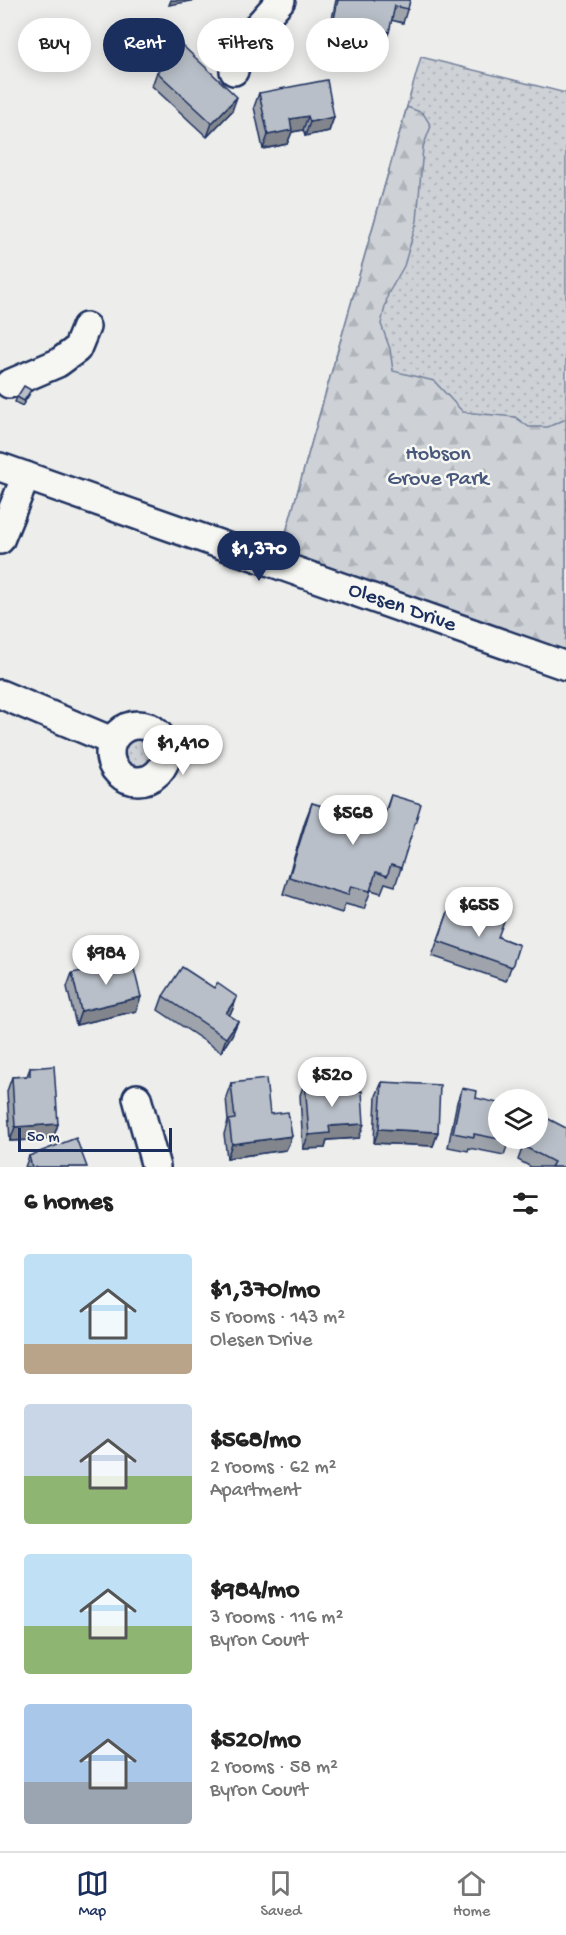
<!DOCTYPE html>
<meta charset="utf-8">
<style>
body{margin:0;font-family:"Gochi Hand",sans-serif;background:#f6f6f6;color:#222;height:100vh;display:flex;flex-direction:column;font-size:22px;white-space:nowrap}
*{box-sizing:border-box;margin:0}
p{font-size:20px;color:#767676}
.icon{flex:none;width:33px;height:33px;fill:none;stroke:currentColor;stroke-width:2;stroke-linecap:round;stroke-linejoin:round}
.map{position:relative;height:1167px;overflow:hidden}
.sheet{display:flex;flex-direction:column;background:#fff;flex:1}
.sheet>*{flex:none}
.guide{position:absolute;left:18px;top:18px;width:531px;height:54px;display:flex;gap:12px}
.buttons{position:absolute;left:488px;top:1089px;display:grid;gap:12px}
.buttons a{display:grid;place-items:center;width:60px;height:60px;border-radius:50%;background:#fff;box-shadow:0 3px 15px #0003;font-size:30px}
.scale{position:absolute;left:18px;bottom:15px;width:154px;box-sizing:border-box;padding-left:6px;border:3px solid #1b2f5e;border-top:0;font-size:16px;line-height:21px;white-space:nowrap;color:#1b2f5e;-webkit-text-stroke:4px #f6f6f2;paint-order:stroke}
.price{position:absolute;translate:-50% -51px;padding:0 14px;border-radius:21px;background:#fff;color:#222;font-size:20px;line-height:39px;filter:drop-shadow(0 2px 3px #0008)}
.price::after{content:'';position:absolute;left:50%;top:36px;width:18px;height:14px;margin-left:-9px;background:inherit;clip-path:polygon(0 0,100% 0,50% 100%)}
.price.on{background:#1b2f5e;color:#fff}
ul{padding:0;list-style:none}
li{display:flex;align-items:center;gap:18px;height:150px;padding:0 24px}
li span{display:grid;place-items:center;flex:none;width:168px;height:120px;border-radius:6px;color:#555}
li>.icon{margin-inline-start:auto}
span .icon{width:72px;height:72px;fill:#fffc;stroke-width:1}
li b{font-size:26px}
h2{display:flex;justify-content:space-between;align-items:center;height:72px;padding:0 24px;font-size:26px}
.pill{padding:0 21px;border-radius:27px;background:#fff;box-shadow:0 3px 15px #0003;font-size:21px;line-height:54px}
.pill.on{background:#1b2f5e;color:#fff}
.menu{display:flex;justify-content:space-around;align-items:center;height:84px;border-top:2px solid #e0e0e0;background:#fff;font-size:16px;color:#767676}
.menu a{display:grid;justify-items:center;gap:3px}
.menu .on{color:#1b2f5e}
.map>svg:first-child{display:block}
.grass{fill:url(#grass-dots);stroke:#74809a;stroke-width:1.5}
.forest{fill:url(#forest-firs);stroke:#74809a;stroke-width:1.5}
.lines{fill:none;stroke-linecap:round;stroke-linejoin:round}
.minor-casing{stroke:#1b2f5e;stroke-width:32}
.minor{stroke:#f6f6f2;stroke-width:27}
.wall{fill:#9fa4ac;stroke:#1b2f5e;stroke-width:1.5}
.shaded-wall{fill:#82868c;stroke:#1b2f5e;stroke-width:1.5}
.building{fill:#b9bfc8;stroke:#1b2f5e;stroke-width:1.5}
.labels{text-anchor:middle;dominant-baseline:central;stroke-width:5;stroke-linejoin:round;paint-order:stroke}
.park-label{font-size:22px;fill:#48587c;stroke:#f6f6f2}
.street-label{font-size:22px;fill:#1b2f5e;stroke:#f6f6f2}
</style>
<div class="map">
<svg width="566" height="1167" viewBox="0 0 566 1167">
<defs>
<pattern id="grass-dots" width="8" height="8" patternUnits="userSpaceOnUse" patternTransform="scale(1.5)"><rect width="8" height="8" fill="#ced2d7"/><path d="M2 2h.1M6 6h.1" fill="none" stroke="#b0b5bb" stroke-width="1.8" stroke-linecap="round"/></pattern>
<pattern id="forest-firs" width="22" height="20" patternUnits="userSpaceOnUse" patternTransform="scale(1.5)"><rect width="22" height="20" fill="#ced2d7"/><path d="M5 1l3.5 6h-7zM16 11l3.5 6h-7z" fill="#b0b5bb"/></pattern>
</defs>
<rect width="100%" height="100%" fill="#edeeec"/>
<filter id="ink" filterUnits="userSpaceOnUse"><feTurbulence type="fractalNoise" baseFrequency=".0167" numOctaves="2"/><feDisplacementMap in="SourceGraphic" scale="12" xChannelSelector="R" yChannelSelector="G"/><feConvolveMatrix kernelMatrix="1 2 1 2 8 2 1 2 1" color-interpolation-filters="sRGB"/></filter>
<g filter="url(#ink)">
<path class="grass" d="M 421,57 L 566,93 L 566,652 L 281,550 Z
M124 753a15 15 0 1 1 30 0a15 15 0 1 1-30 0Z"/>
<path class="forest" d="M 407,107 L 423,113 L 431,126 L 423,147 L 417,221 L 404,266 L 388,294 L 381,324 L 390,349 L 393,371 L 434,381 L 463,412 L 515,417 L 529,427 L 548,427 L 566,419 L 566,652 L 281,550 Z"/>
<g class="lines">
<g class="minor-casing">
<g id="minor">
<path d="M 234,71 L 239,47 L 281,0"/>
<path d="M 9,384 L 58,363 L 77,349 L 86,327"/>
<path id="s1" d="M 0,467 L 566,666"/>
<path d="M 0,540 L 26,476"/>
<path d="M 0,694 L 112,741"/>
<circle cx="138" cy="753" r="28"/>
<path d="M 137,1098 L 156,1167"/>
</g>
</g>
<use href="#minor" class="minor"/>
</g>
<path class="wall" d="M 336,0 L 410,0 L 403,23 L 391,20 L 389,32 L 384,46 L 329,33 Z
M 157,72 L 232,111 L 207,137 L 152,86 Z
M 259,93 L 334,117 L 329,131 L 305,136 L 303,130 L 292,132 L 287,144 L 263,149 L 254,107 Z
M 29,395 L 22,406 L 15,402 L 17,397 Z
M 391,795 L 401,868 L 395,886 L 385,883 L 381,893 L 371,890 L 364,909 L 345,904 L 342,913 L 283,894 L 305,821 L 312,803 L 366,820 L 383,817 Z
M 448,912 L 498,937 L 519,945 L 506,981 L 432,956 Z
M 72,973 L 136,1011 L 76,1025 L 67,987 Z
M 214,988 L 237,997 L 232,1011 L 229,1015 L 238,1021 L 232,1035 L 221,1052 L 158,1010 L 163,996 Z
M 30,1068 L 58,1124 L 53,1139 L 10,1141 L 7,1091 L 12,1077 L 27,1076 Z
M 305,1081 L 323,1093 L 359,1138 L 327,1140 L 325,1148 L 303,1149 L 300,1095 Z
M 382,1082 L 438,1132 L 433,1146 L 374,1143 L 376,1096 Z
M 231,1083 L 270,1114 L 286,1150 L 227,1158 L 224,1134 L 228,1121 L 226,1097 Z
M 462,1088 L 476,1098 L 509,1141 L 504,1155 L 469,1148 L 468,1151 L 448,1147 L 457,1102 Z
M 523,1146 L 566,1167 L 531,1167 L 518,1160 Z
M 29,1156 L 87,1167 L 25,1167 Z"/>
<path class="shaded-wall" d="M 171,0 L 197,0 L 169,5 Z
M 237,97 L 232,111 L 207,137 L 212,123 Z
M 308,116 L 303,130 L 292,132 L 287,144 L 263,149 L 268,135 L 290,119 Z
M 334,117 L 329,131 L 305,136 L 310,122 Z
M 141,997 L 136,1011 L 76,1025 L 81,1011 Z
M 237,997 L 232,1011 L 221,1027 L 226,1013 Z
M 238,1021 L 232,1035 L 221,1052 L 226,1038 Z
M 58,1124 L 53,1139 L 10,1141 L 15,1127 Z
M 364,1124 L 359,1138 L 327,1140 L 325,1148 L 303,1149 L 309,1135 L 329,1126 Z
M 379,1129 L 438,1132 L 433,1146 L 374,1143 Z
M 292,1136 L 286,1150 L 227,1158 L 232,1144 Z"/>
<path class="building" d="M 338,0 L 410,0 L 408,9 L 395,6 L 389,32 L 334,19 Z
M 182,45 L 237,97 L 212,123 L 157,72 Z
M 327,80 L 334,117 L 310,122 L 308,116 L 290,119 L 292,130 L 268,135 L 259,93 Z
M 24,386 L 31,390 L 24,401 L 17,397 Z
M 391,795 L 421,804 L 401,868 L 391,865 L 387,876 L 376,872 L 370,891 L 351,886 L 348,895 L 289,877 L 312,803 L 367,820 L 369,813 L 384,818 Z
M 448,912 L 478,922 L 481,913 L 504,921 L 498,937 L 519,945 L 512,967 L 438,941 Z
M 132,961 L 141,997 L 81,1011 L 72,973 Z
M 182,967 L 214,988 L 217,983 L 237,997 L 226,1013 L 238,1021 L 226,1038 L 163,996 Z
M 54,1066 L 58,1124 L 15,1127 L 12,1077 L 30,1076 L 30,1068 Z
M 266,1079 L 270,1114 L 288,1112 L 292,1136 L 232,1144 L 229,1120 L 235,1119 L 231,1083 Z
M 322,1080 L 323,1093 L 362,1091 L 364,1124 L 329,1126 L 330,1133 L 309,1135 L 305,1081 Z
M 382,1082 L 440,1085 L 438,1132 L 379,1129 Z
M 462,1088 L 477,1091 L 476,1098 L 498,1103 L 498,1138 L 510,1138 L 509,1141 L 474,1134 L 474,1137 L 453,1133 Z
M 539,1114 L 566,1128 L 566,1167 L 551,1167 L 554,1162 L 523,1146 L 527,1138 L 537,1138 L 537,1118 Z
M 76,1138 L 87,1167 L 32,1167 L 29,1156 Z"/>
</g>
<g class="labels">
<g class="park-label">
<text x="438" y="455">Hobson<tspan x="438" dy="25">Grove Park</tspan></text>
</g>
<g class="street-label">
<text stroke="none"><textPath href="#s1" startOffset="426">Olesen Drive</textPath></text>
</g>
</g>
</svg>
<div class="buttons">
<a><svg class="icon" aria-label="layers" viewBox="0 0 24 24"><path d="M12 4l9 5-9 5-9-5zM3 14l9 5 9-5"/></svg></a>
</div>
<div class="scale">50 m</div>
<b class="price on" style="left:259px;top:582px">$1,370</b>
<b class="price" style="left:183px;top:776px">$1,410</b>
<b class="price" style="left:353px;top:846px">$568</b>
<b class="price" style="left:479px;top:938px">$655</b>
<b class="price" style="left:106px;top:986px">$984</b>
<b class="price" style="left:332px;top:1108px">$520</b>
<div class="guide">
<a class="pill">Buy</a>
<a class="pill on">Rent</a>
<a class="pill">Filters</a>
<a class="pill">New</a>
</div>
</div>
<section class="sheet">
<h2>6 homes<svg class="icon" aria-label="filters" viewBox="0 0 24 24"><path d="M4 7h16M4 17h16"/><circle cx="9" cy="7" r="2"/><circle cx="15" cy="17" r="2"/></svg></h2>
<ul>
<li><span style="background:linear-gradient(#bfe0f5 75%,#b9a48a 0)"><svg class="icon" aria-label="home" viewBox="0 0 24 24"><path d="M3 11l9-7 9 7M6 9v11h12V9"/></svg></span><div><b>$1,370/mo</b><p>5 rooms · 143 m²</p><p>Olesen Drive</p></div></li>
<li><span style="background:linear-gradient(#c9d6e8 60%,#8fb573 0)"><svg class="icon" aria-label="home" viewBox="0 0 24 24"><path d="M3 11l9-7 9 7M6 9v11h12V9"/></svg></span><div><b>$568/mo</b><p>2 rooms · 62 m²</p><p>Apartment</p></div></li>
<li><span style="background:linear-gradient(#bfe0f5 60%,#8fb573 0)"><svg class="icon" aria-label="home" viewBox="0 0 24 24"><path d="M3 11l9-7 9 7M6 9v11h12V9"/></svg></span><div><b>$984/mo</b><p>3 rooms · 116 m²</p><p>Byron Court</p></div></li>
<li><span style="background:linear-gradient(#a9c7e8 65%,#9aa5b1 0)"><svg class="icon" aria-label="home" viewBox="0 0 24 24"><path d="M3 11l9-7 9 7M6 9v11h12V9"/></svg></span><div><b>$520/mo</b><p>2 rooms · 58 m²</p><p>Byron Court</p></div></li>
</ul>
</section>
<nav class="menu">
<a class="on"><svg class="icon" aria-label="map" viewBox="0 0 24 24"><path d="M3 6l6-2 6 2 6-2v14l-6 2-6-2-6 2zM9 4v14M15 6v14"/></svg>Map</a>
<a><svg class="icon" aria-label="saved" viewBox="0 0 24 24"><path d="M7 4h10v16l-5-4-5 4z"/></svg>Saved</a>
<a><svg class="icon" aria-label="home" viewBox="0 0 24 24"><path d="M3 11l9-7 9 7M6 9v11h12V9"/></svg>Home</a>
</nav>
